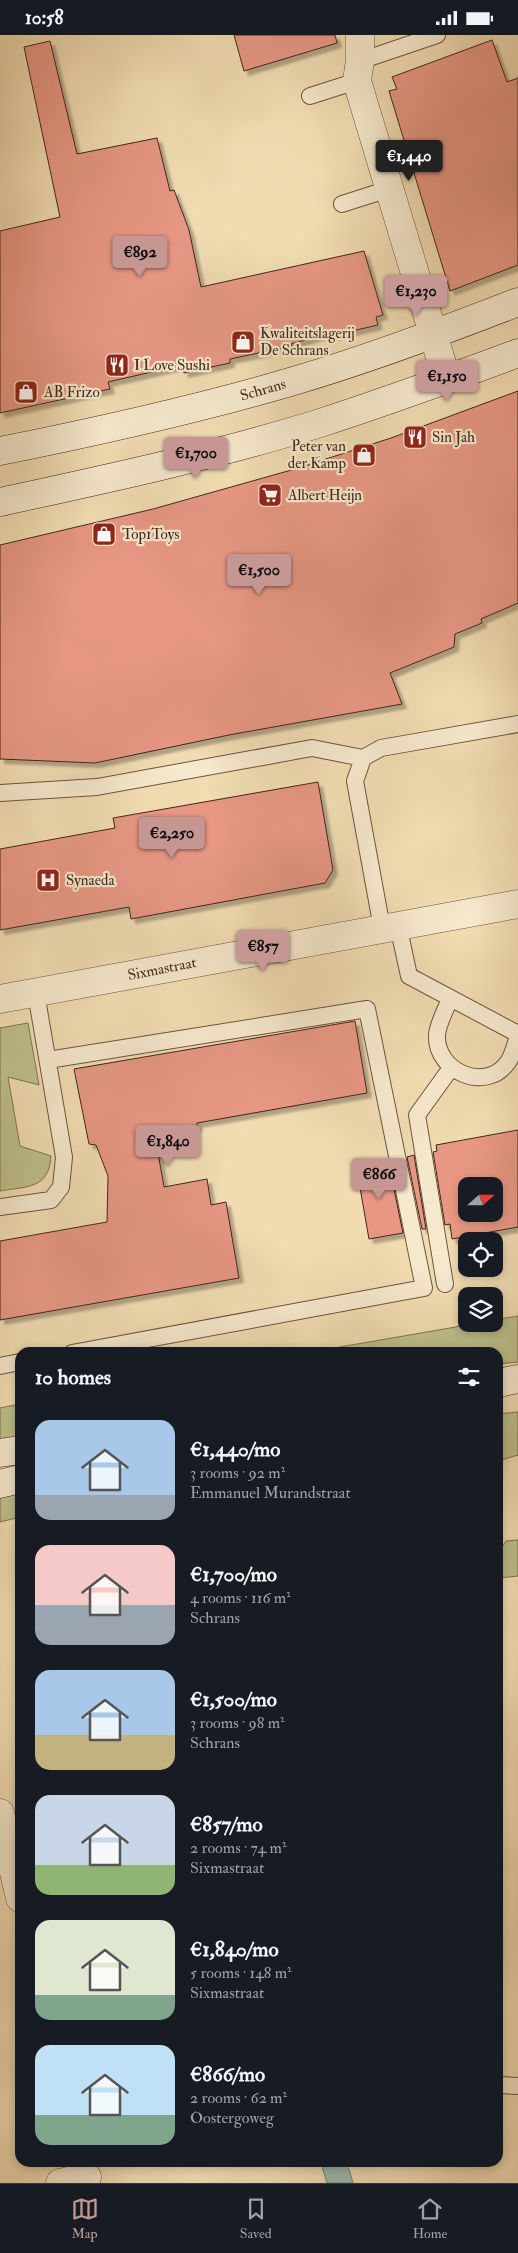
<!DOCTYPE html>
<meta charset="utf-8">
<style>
body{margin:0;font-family:"IM FELL Double Pica",serif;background:#242831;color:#f1f3f6;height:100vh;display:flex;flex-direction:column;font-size:19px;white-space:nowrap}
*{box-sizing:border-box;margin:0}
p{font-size:16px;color:#9ea1a6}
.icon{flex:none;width:28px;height:28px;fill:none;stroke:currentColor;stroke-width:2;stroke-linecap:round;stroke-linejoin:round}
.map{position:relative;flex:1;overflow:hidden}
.panel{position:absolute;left:15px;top:1312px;width:488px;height:820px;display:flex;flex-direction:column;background:#171b24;border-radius:15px;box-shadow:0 2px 8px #0003}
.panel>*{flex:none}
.needle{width:32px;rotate:69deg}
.fabs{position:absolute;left:458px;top:1142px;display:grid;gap:10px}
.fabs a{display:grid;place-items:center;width:45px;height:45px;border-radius:10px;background:#171b24;box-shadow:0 2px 8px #0003;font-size:25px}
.price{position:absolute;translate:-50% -42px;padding:0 11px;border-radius:5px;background:#c59692;color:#111;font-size:16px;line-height:32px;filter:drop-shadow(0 1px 2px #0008)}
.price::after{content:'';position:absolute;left:50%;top:30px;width:15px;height:11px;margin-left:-8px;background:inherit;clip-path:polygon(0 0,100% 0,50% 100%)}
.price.on{background:#222;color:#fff}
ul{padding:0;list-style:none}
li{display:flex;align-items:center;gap:15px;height:125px;padding:0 20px}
li span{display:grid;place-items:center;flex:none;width:140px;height:100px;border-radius:15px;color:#555}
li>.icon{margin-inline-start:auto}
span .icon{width:60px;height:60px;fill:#fffc;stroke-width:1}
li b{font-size:21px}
h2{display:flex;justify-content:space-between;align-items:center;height:60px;padding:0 20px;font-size:21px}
.status{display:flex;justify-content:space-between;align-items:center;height:35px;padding:0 25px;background:#171b24;direction:ltr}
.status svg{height:14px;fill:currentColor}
.tabs{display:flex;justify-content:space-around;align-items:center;height:70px;border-top:1px solid #363941;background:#171b24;font-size:14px;color:#9ea1a6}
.tabs a{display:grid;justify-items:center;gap:2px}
.tabs .on{color:#c59692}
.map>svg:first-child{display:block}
.green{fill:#bdbf8a;stroke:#7f7252}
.water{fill:#9bbbae;stroke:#777f73}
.building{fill:#e79784;stroke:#41261b;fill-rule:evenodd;filter:url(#shadow)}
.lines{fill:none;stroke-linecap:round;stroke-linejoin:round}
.lane-casing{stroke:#6d5441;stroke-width:18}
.street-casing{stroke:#6d5441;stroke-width:29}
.secondary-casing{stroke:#41261b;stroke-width:29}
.lane{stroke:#f6e8cd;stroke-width:16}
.street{stroke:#f6e8cd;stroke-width:28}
.secondary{stroke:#f6e8cd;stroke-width:28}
.labels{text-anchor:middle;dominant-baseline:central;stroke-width:4.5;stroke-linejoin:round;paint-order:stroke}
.poi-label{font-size:15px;fill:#41261b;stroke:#f6e8cd;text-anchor:start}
.street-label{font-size:15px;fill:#41261b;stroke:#f6e8cd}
</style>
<div class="status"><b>10:58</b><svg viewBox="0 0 49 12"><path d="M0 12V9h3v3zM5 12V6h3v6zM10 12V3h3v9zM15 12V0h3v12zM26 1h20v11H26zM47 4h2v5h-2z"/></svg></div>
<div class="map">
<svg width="518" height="2148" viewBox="0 0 518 2148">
<defs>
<filter id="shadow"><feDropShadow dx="4.5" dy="4.5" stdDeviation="1" flood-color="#0004"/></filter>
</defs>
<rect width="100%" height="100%" fill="#f1dcb2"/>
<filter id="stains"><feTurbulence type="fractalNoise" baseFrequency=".004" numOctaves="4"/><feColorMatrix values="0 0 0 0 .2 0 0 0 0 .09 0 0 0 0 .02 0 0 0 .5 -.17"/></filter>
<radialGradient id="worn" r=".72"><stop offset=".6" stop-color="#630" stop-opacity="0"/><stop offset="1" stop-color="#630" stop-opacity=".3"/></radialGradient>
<path class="green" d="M 28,988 L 39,1050 L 8,1042 L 20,1111 L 51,1121 C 49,1155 26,1151 0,1156 L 0,993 Z
M 518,1281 L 518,1327 L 498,1329 L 498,1318 L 311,1317 L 473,1289 L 494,1289 L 494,1285 Z
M 20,1369 L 20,1404 L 0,1407 L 0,1373 Z
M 518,1377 L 518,1420 L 498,1426 L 498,1379 Z
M 20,1455 L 20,1482 L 0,1487 L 0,1459 Z
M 518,1505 L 518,1541 L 499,1543 L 498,1517 L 506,1506 Z"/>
<path class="water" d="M 321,2128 L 343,2128 L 349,2134 L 353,2148 L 327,2148 Z"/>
<path class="building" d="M 234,0 L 335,0 L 337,8 L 244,36 Z
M 492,5 L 507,47 L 518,43 L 518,230 L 450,256 L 389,56 L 397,54 L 392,42 Z
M 50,6 L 77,119 L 157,103 L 170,156 L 174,155 L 189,195 L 201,252 L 364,216 L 383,280 L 376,282 L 378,290 L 326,302 L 325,299 L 291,309 L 292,311 L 230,324 L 230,328 L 184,338 L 182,330 L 108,347 L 110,354 L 0,378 L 0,196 L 60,182 L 24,12 Z
M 518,356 L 518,568 L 481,584 L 482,588 L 455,599 L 454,612 L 390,638 L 402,669 L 229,700 L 95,728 L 0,724 L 0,510 L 153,474 L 295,434 L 391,403 Z
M 318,747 L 333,835 L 325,848 L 131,884 L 129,872 L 0,895 L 0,814 L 115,793 L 113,783 Z
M 355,986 L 367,1058 L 197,1088 L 197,1092 L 155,1101 L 164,1152 L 207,1144 L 211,1170 L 226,1167 L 239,1243 L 0,1285 L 0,1206 L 107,1187 L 108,1141 L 96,1110 L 89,1109 L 74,1034 Z
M 518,1095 L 518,1192 L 452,1204 L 450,1189 L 445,1190 L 433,1117 L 437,1116 L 436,1110 ZM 466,1151 L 494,1151 L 494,1179 L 466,1179 Z
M 414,1120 L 426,1194 L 422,1194 L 407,1122 Z
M 388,1125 L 403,1198 L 369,1204 L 356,1130 Z"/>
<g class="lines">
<g class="lane-casing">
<path id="lane" d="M 360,26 L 437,0
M 310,61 L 357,46
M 342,169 L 389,154
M 0,758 L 97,752 L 312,713 L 363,723
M 398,890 L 409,941 L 518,999
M 382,893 L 355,746 L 363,723 L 381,713 L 518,689
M 450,964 C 446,974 438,988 437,1000 C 435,1036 486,1059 508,1027 C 513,1020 515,1009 518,1002
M 48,1025 L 367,974 L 424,1253 L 72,1318
M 0,1172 L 51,1165 L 61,1152 L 64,1122 L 36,958
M 445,1249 L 417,1080 L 451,1033
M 0,1331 L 20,1327
M 498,2050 L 518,2051"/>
</g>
<g class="street-casing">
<path id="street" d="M 360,0 L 360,26 L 357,46 L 447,345
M 0,964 L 518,869
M 0,1778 L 20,1863
M 60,2148 L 87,2142"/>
</g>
<g class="secondary-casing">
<path id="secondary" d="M 0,416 C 100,396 199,374 297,345 C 372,323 446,295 518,267
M 0,467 C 106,444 213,421 317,389 C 385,367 451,343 518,318
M 498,1348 L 518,1344
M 0,1418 L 20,1415
M 0,1449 L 20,1444"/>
</g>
<use href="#lane" class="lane"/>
<use href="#street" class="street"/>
<use href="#secondary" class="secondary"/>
</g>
<defs>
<g id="shop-square" transform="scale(1.25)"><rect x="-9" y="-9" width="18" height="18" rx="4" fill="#8f2418" stroke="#f6e8cd"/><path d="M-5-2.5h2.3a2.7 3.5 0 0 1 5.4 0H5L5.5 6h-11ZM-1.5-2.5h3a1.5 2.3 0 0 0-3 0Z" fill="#fff"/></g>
<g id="restaurant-square" transform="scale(1.25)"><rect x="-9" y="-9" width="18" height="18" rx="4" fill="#8f2418" stroke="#f6e8cd"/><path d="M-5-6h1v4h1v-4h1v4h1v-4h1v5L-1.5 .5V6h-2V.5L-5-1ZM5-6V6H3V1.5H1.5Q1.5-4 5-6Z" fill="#fff"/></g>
<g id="supermarket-square" transform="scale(1.25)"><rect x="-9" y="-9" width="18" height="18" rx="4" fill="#8f2418" stroke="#f6e8cd"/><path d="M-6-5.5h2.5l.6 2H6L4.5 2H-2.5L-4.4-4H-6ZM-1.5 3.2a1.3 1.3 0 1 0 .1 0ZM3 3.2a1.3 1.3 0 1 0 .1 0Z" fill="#fff"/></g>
<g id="hospital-square" transform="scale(1.25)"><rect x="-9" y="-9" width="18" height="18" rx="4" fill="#8f2418" stroke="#f6e8cd"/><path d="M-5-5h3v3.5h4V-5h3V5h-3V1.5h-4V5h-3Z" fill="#fff"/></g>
</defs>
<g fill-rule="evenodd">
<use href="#shop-square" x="243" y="307"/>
<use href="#restaurant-square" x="117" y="330"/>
<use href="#shop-square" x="26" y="357"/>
<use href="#restaurant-square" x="415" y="402"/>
<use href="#shop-square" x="364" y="420"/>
<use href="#supermarket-square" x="270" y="460"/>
<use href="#shop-square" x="104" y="499"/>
<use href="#hospital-square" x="48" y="845"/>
</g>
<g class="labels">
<g class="poi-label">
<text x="260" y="298">Kwaliteitslagerij<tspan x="260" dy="17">De Schrans</tspan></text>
<text x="134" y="330">I Love Sushi</text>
<text x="44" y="357">AB Frizo</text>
<text x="432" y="402">Sin Jah</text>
<text x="346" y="411" text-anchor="end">Peter van<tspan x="346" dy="17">der Kamp</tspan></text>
<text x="288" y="460">Albert Heijn</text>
<text x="122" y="499">Top1Toys</text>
<text x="66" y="845">Synaeda</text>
</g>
<g class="street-label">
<text transform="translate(263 355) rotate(-16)">Schrans</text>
<text transform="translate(162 934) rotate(-11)">Sixmastraat</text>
</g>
</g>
<rect width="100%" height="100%" filter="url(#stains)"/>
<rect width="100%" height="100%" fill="url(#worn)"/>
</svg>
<div class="fabs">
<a><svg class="needle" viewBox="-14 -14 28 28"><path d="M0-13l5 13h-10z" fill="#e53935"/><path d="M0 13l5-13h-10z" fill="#9ea1a6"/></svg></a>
<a><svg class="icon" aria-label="locate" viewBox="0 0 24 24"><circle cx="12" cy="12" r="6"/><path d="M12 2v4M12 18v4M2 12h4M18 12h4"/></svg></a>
<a><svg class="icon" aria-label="layers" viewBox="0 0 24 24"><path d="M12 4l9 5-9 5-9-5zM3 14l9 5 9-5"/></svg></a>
</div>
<b class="price on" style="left:409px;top:147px">€1,440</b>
<b class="price" style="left:140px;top:243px">€892</b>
<b class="price" style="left:416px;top:282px">€1,230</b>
<b class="price" style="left:447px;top:367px">€1,150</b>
<b class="price" style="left:196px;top:444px">€1,700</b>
<b class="price" style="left:259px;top:561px">€1,500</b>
<b class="price" style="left:172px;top:824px">€2,250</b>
<b class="price" style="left:263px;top:937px">€857</b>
<b class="price" style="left:168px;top:1132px">€1,840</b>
<b class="price" style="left:379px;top:1165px">€866</b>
<section class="panel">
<h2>10 homes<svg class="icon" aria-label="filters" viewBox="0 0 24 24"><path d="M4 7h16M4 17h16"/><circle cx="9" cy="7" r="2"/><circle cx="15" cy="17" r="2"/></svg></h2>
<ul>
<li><span style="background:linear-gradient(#a9c7e8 75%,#9aa5b1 0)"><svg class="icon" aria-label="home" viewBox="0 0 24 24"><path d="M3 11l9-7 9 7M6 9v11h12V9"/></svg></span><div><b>€1,440/mo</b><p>3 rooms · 92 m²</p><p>Emmanuel Murandstraat</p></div></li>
<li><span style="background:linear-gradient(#f6c9c9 60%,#9aa5b1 0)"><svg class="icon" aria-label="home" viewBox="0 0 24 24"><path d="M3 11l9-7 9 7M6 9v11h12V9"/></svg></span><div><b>€1,700/mo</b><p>4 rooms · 116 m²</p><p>Schrans</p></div></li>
<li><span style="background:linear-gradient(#a9c7e8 65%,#c2b280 0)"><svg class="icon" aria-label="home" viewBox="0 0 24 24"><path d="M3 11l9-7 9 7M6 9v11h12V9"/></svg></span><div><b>€1,500/mo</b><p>3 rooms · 98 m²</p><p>Schrans</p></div></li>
<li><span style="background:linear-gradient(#c9d6e8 70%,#8fb573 0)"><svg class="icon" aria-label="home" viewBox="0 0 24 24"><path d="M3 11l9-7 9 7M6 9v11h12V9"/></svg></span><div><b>€857/mo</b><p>2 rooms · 74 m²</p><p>Sixmastraat</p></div></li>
<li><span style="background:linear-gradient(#dfe7d0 75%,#7fa58c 0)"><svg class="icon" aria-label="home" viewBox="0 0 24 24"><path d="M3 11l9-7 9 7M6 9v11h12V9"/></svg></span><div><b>€1,840/mo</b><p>5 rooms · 148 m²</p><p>Sixmastraat</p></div></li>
<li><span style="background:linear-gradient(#bfe0f5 70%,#7fa58c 0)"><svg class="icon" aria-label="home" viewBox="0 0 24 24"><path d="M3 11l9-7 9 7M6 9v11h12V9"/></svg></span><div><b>€866/mo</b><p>2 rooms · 62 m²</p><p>Oostergoweg</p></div></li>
</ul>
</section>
</div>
<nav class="tabs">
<a class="on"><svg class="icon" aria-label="map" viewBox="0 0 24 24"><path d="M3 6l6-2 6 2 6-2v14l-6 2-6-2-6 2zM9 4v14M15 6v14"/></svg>Map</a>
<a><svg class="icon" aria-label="saved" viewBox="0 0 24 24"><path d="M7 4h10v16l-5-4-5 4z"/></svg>Saved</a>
<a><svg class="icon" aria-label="home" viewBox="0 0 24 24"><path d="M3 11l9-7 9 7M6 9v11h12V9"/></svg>Home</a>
</nav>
